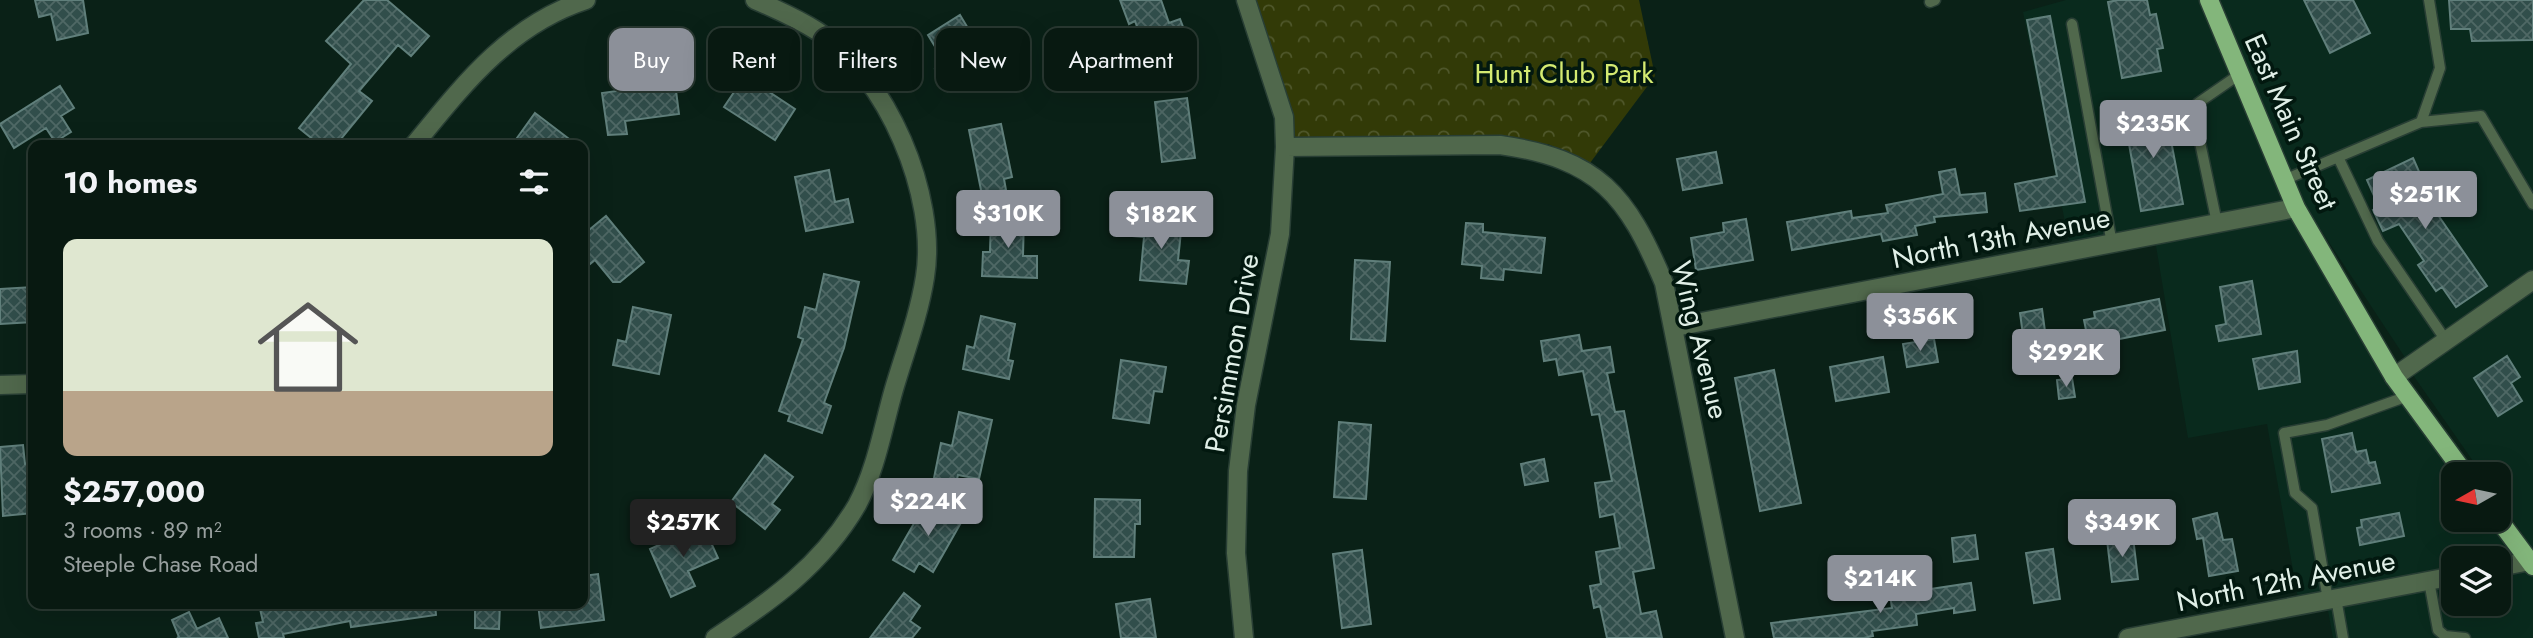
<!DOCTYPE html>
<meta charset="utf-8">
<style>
body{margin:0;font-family:Jost,sans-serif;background:#11221a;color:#f1f3f6;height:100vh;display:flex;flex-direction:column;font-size:26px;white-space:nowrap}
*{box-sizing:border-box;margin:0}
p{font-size:23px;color:#98a09f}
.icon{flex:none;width:38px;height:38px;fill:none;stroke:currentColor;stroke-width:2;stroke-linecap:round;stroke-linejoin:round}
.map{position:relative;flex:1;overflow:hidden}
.panel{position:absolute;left:28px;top:140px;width:560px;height:469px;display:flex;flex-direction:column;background:#081911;border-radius:14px;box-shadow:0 7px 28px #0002,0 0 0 2px #293831}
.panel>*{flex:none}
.guide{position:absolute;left:609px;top:28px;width:665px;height:63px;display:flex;gap:14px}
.needle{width:46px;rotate:261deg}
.fabs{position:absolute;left:2441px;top:462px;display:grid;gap:14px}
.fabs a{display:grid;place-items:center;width:70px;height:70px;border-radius:14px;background:#081911;box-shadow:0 7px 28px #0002,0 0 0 2px #293831;font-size:35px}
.price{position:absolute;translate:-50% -60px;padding:0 16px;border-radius:7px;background:#8c9099;color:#fff;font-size:23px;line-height:46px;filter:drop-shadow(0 2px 4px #0008)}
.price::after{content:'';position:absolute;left:50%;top:42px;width:21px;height:16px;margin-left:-10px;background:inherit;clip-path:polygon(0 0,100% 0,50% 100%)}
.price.active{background:#222;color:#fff}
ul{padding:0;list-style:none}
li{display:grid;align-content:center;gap:14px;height:371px;padding:0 35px}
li+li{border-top:2px solid #293831}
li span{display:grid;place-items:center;height:217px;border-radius:14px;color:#555}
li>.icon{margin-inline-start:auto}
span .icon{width:126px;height:126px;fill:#fffc;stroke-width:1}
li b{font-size:30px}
h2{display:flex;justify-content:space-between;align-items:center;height:84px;padding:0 35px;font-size:30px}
.pill{padding:0 24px;border-radius:14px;background:#081911;box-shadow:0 7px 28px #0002,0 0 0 2px #293831;font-size:24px;line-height:63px}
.pill.active{background:#8c9099;color:#fff}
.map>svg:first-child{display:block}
.built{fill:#092a1d}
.park{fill:url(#park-crowns)}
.building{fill:url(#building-cross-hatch);stroke:#607f7b;stroke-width:2}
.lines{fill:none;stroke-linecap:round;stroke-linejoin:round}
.service-casing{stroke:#283e34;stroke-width:13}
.minor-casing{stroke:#283e34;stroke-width:21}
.primary-casing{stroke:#283e34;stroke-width:21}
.service{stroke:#50684c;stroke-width:10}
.minor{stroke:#50684c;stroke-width:18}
.primary{stroke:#83b67b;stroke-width:18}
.labels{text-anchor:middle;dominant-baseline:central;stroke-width:7;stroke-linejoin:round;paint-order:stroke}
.park-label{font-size:28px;fill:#d4ea71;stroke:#02180f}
.street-label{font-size:28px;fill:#e0efe7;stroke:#02180f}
</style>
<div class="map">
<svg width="2533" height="638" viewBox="0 0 2533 638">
<defs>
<pattern id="park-crowns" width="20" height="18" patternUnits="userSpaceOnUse" patternTransform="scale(1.75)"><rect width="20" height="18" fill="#323a07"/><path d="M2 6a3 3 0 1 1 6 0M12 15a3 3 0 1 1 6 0" fill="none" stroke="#4f572b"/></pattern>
<pattern id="building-cross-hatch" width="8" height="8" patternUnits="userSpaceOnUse" patternTransform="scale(1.75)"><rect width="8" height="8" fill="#314e4b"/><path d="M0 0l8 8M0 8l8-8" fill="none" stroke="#4f6865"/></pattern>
</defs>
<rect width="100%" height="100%" fill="#0a2117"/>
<path class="built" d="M 2066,0 L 2202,0 L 2288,205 L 2070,247 L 2023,12 Z
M 2216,0 L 2533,0 L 2533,271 L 2408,362 L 2305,206 Z
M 2294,215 L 2383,375 L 2456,474 L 2454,474 L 2454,520 L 2491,520 L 2519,557 L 2454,558 L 2453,569 L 2298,598 L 2267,424 L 2188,438 L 2155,240 Z
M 2533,289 L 2533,549 L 2499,500 L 2499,474 L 2482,474 L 2413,375 Z
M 2529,568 L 2533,574 L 2533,638 L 2333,638 L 2327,605 L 2453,582 L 2454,604 L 2499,604 L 2499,573 Z"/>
<path class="park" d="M 1252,0 L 1639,0 L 1655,76 L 1590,163 L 1548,144 L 1296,140 L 1284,117 L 1286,92 Z"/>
<path class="building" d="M 35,0 L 83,0 L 88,33 L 57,40 L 51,14 L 39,17 Z
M 364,0 L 387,0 L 429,36 L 411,56 L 398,45 L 359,91 L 372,101 L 336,145 L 320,145 L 299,128 L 351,64 L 326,41 Z
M 1120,0 L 1161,0 L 1169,23 L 1180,19 L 1188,40 L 1147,55 L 1135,21 L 1129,24 Z
M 2118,0 L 2147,0 L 2150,15 L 2156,14 L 2163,48 L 2157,49 L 2161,71 L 2122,78 L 2108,2 Z
M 2304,0 L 2353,0 L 2370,33 L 2330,53 Z
M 2449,0 L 2533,0 L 2533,40 L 2472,41 L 2470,29 L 2451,29 Z
M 960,15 L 990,65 L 948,91 L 935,69 L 945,63 L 928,35 Z
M 2050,16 L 2085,202 L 2020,211 L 2015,184 L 2057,176 L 2027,20 Z
M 745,76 L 795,109 L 775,140 L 724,107 Z
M 675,83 L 679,114 L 625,121 L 627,134 L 608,135 L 602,93 Z
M 60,86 L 74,108 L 61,116 L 71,132 L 55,142 L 46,128 L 14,148 L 0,124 Z
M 1187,98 L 1195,158 L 1162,162 L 1155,102 Z
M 2165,109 L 2183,204 L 2141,211 L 2124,116 Z
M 535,113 L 577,145 L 512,145 Z
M 1001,124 L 1012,177 L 1004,179 L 1006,190 L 982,195 L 969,130 Z
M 1716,152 L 1722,183 L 1683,190 L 1677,159 Z
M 2413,158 L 2438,215 L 2487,286 L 2456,307 L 2442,287 L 2436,291 L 2418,265 L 2424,261 L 2399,224 L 2383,231 L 2373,210 L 2379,207 L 2367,180 Z
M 1955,169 L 1960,195 L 1985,193 L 1987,212 L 1934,217 L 1935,222 L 1915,226 L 1917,235 L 1883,241 L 1881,234 L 1792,250 L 1787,222 L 1851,211 L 1852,218 L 1888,213 L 1886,205 L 1943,194 L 1939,172 Z
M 829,170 L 835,202 L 848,199 L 853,222 L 806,231 L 795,177 Z
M 606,216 L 644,262 L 620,282 L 613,282 L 595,260 L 590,264 L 583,255 L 583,235 Z
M 991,216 L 1024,217 L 1023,256 L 1037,256 L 1037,278 L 982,276 L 983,252 L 990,252 Z
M 1134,218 L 1182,222 L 1178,260 L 1189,261 L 1186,284 L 1140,280 L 1144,237 L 1133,236 Z
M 1746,219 L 1753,260 L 1696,270 L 1691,238 L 1724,232 L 1723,223 Z
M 1466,223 L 1483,224 L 1483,232 L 1545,238 L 1541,273 L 1504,269 L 1503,280 L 1481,278 L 1482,266 L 1462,264 Z
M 1355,260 L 1390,262 L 1385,341 L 1351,339 Z
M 824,274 L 859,282 L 844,348 L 824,403 L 831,406 L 822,433 L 788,421 L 790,415 L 779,411 L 803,339 L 798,337 L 805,307 L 816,310 Z
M 2252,281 L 2261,334 L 2219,341 L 2216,326 L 2226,324 L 2220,287 Z
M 33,287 L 33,322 L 0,324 L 0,289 Z
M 2159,299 L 2165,330 L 2089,345 L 2084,320 L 2095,318 L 2094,312 Z
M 633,307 L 671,315 L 659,374 L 613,365 L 618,340 L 626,342 Z
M 2042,309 L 2048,354 L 2026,357 L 2020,313 Z
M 981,316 L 1015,324 L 1008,360 L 1013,361 L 1009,379 L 963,369 L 967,346 L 974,348 Z
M 1579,335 L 1582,351 L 1610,347 L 1614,372 L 1607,373 L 1615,412 L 1624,411 L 1654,568 L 1633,572 L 1641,614 L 1656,611 L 1662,638 L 1607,638 L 1600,606 L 1594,608 L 1590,586 L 1601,584 L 1596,552 L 1620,548 L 1614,514 L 1600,517 L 1595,483 L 1612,481 L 1599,414 L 1592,415 L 1583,371 L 1559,375 L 1556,359 L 1544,361 L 1541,341 Z
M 1934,339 L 1938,362 L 1907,367 L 1903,344 Z
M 2297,351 L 2300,382 L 2259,389 L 2253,359 Z
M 2507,356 L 2520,377 L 2511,383 L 2522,401 L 2498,416 L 2474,378 Z
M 1883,357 L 1889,392 L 1836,401 L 1830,367 Z
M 1121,360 L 1166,367 L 1162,392 L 1154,391 L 1149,423 L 1113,418 Z
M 1774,370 L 1801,503 L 1760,511 L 1735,378 Z
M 2072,378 L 2075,397 L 2059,399 L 2057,380 Z
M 959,412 L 992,420 L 979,479 L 958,475 L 956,483 L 934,478 L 941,443 L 952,446 Z
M 1339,422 L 1371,425 L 1366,499 L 1334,497 Z
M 2352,433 L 2356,452 L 2366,450 L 2369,463 L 2375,462 L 2380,483 L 2332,492 L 2322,439 Z
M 23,445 L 25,464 L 33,463 L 33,513 L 3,516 L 0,447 Z
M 765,455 L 793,477 L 772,504 L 780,510 L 765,529 L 731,502 Z
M 1544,459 L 1548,481 L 1525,485 L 1521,464 Z
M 928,499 L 963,519 L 933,572 L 919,563 L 914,572 L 893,560 Z
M 1095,499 L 1140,500 L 1140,524 L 1135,524 L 1134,557 L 1094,557 Z
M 2217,513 L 2223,540 L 2232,539 L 2238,571 L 2209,576 L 2203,538 L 2197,539 L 2193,519 Z
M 2399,513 L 2404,536 L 2360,545 L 2357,528 L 2362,527 L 2361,520 Z
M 703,525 L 718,558 L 688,571 L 695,586 L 671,597 L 650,549 Z
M 1975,535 L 1978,559 L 1954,562 L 1952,538 Z
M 2133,537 L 2138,579 L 2112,582 L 2107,540 Z
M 2053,549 L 2060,599 L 2034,603 L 2026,553 Z
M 1362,550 L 1371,624 L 1342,628 L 1333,554 Z
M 598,574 L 604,620 L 541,628 L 538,604 L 583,604 L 583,576 Z
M 1971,583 L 1975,610 L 1954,613 L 1954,608 L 1916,614 L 1917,625 L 1872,631 L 1873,636 L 1864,638 L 1774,638 L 1771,623 L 1892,608 L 1890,595 Z
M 904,593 L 920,606 L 910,621 L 920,628 L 912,638 L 870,638 Z
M 1150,599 L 1156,638 L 1121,638 L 1116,604 Z
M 259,604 L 320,604 L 321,606 L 435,604 L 436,615 L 351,627 L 350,621 L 283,634 L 284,638 L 259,638 L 256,623 L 263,622 Z
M 475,604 L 500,604 L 499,629 L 475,628 Z
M 189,612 L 197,629 L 219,618 L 228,638 L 177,638 L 179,637 L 172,620 Z"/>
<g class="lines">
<g class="service-casing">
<path id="service" d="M 1930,2 L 1935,0
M 2072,24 L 2112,244
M 2421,122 L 2440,68 L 2429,0
M 2338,157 L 2378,241 L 2447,342
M 2284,180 L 2421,122 L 2481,116 L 2533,204
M 2217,223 L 2194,114 L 2198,103 L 2240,74
M 2429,581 L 2438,630 L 2445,636 L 2465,638
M 2336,598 L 2343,638
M 2328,600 L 2312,508 L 2295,493 L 2284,433 L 2327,425 L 2408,396"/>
</g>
<g class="minor-casing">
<path id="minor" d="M 414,145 C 463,85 509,25 586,0
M 1285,147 L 1500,145 C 1599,159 1627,195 1664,283 L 1735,638
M 1675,327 L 2296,208
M 2394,377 L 2533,280
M 0,385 L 33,384
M 2499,567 L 2530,561
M 715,638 C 771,601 822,565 857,505 C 876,470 883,427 894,389 C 905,352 919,315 925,277 C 938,196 887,75 817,31 C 798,19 776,9 755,0
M 1244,638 L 1236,553 L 1238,471 L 1246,405 L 1280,234 L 1285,147 L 1284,117 L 1246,0
M 2128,638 L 2454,576"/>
</g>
<g class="primary-casing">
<path id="primary" d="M 2209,0 L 2296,208 L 2394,377 L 2465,474
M 2499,520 L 2533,566"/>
</g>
<use href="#service" class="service"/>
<use href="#minor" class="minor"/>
<use href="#primary" class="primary"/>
</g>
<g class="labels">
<g class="park-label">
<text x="1564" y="73">Hunt Club Park</text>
</g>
<g class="street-label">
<text transform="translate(2291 122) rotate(66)">East Main Street</text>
<text transform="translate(2001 238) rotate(-11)">North 13th Avenue</text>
<text transform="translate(1700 340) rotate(76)">Wing Avenue</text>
<text transform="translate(1232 353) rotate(-80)">Persimmon Drive</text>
<text transform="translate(2286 581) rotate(-11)">North 12th Avenue</text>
</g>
</g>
</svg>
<div class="fabs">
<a><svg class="needle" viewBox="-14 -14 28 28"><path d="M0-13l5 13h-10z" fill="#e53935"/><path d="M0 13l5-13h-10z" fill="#98a09f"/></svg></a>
<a><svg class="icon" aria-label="layers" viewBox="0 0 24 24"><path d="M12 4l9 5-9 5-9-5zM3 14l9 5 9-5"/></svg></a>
</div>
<b class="price" style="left:2153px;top:160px">$235K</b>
<b class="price" style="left:2425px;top:231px">$251K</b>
<b class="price" style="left:1008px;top:250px">$310K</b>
<b class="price" style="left:1161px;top:251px">$182K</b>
<b class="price" style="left:1920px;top:353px">$356K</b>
<b class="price" style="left:2066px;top:389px">$292K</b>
<b class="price" style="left:928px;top:538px">$224K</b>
<b class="price active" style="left:683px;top:559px">$257K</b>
<b class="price" style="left:2122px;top:559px">$349K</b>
<b class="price" style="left:1880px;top:615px">$214K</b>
<div class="guide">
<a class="pill active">Buy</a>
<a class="pill">Rent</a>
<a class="pill">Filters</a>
<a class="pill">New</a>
<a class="pill">Apartment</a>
</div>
<section class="panel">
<h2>10 homes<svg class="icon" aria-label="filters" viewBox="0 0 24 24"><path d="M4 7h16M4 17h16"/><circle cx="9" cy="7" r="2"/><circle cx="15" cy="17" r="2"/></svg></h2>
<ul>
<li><span style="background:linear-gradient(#dfe7d0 70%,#b9a48a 0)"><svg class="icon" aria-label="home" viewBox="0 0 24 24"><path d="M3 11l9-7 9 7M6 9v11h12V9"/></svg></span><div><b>$257,000</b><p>3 rooms · 89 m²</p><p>Steeple Chase Road</p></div></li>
</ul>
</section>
</div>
